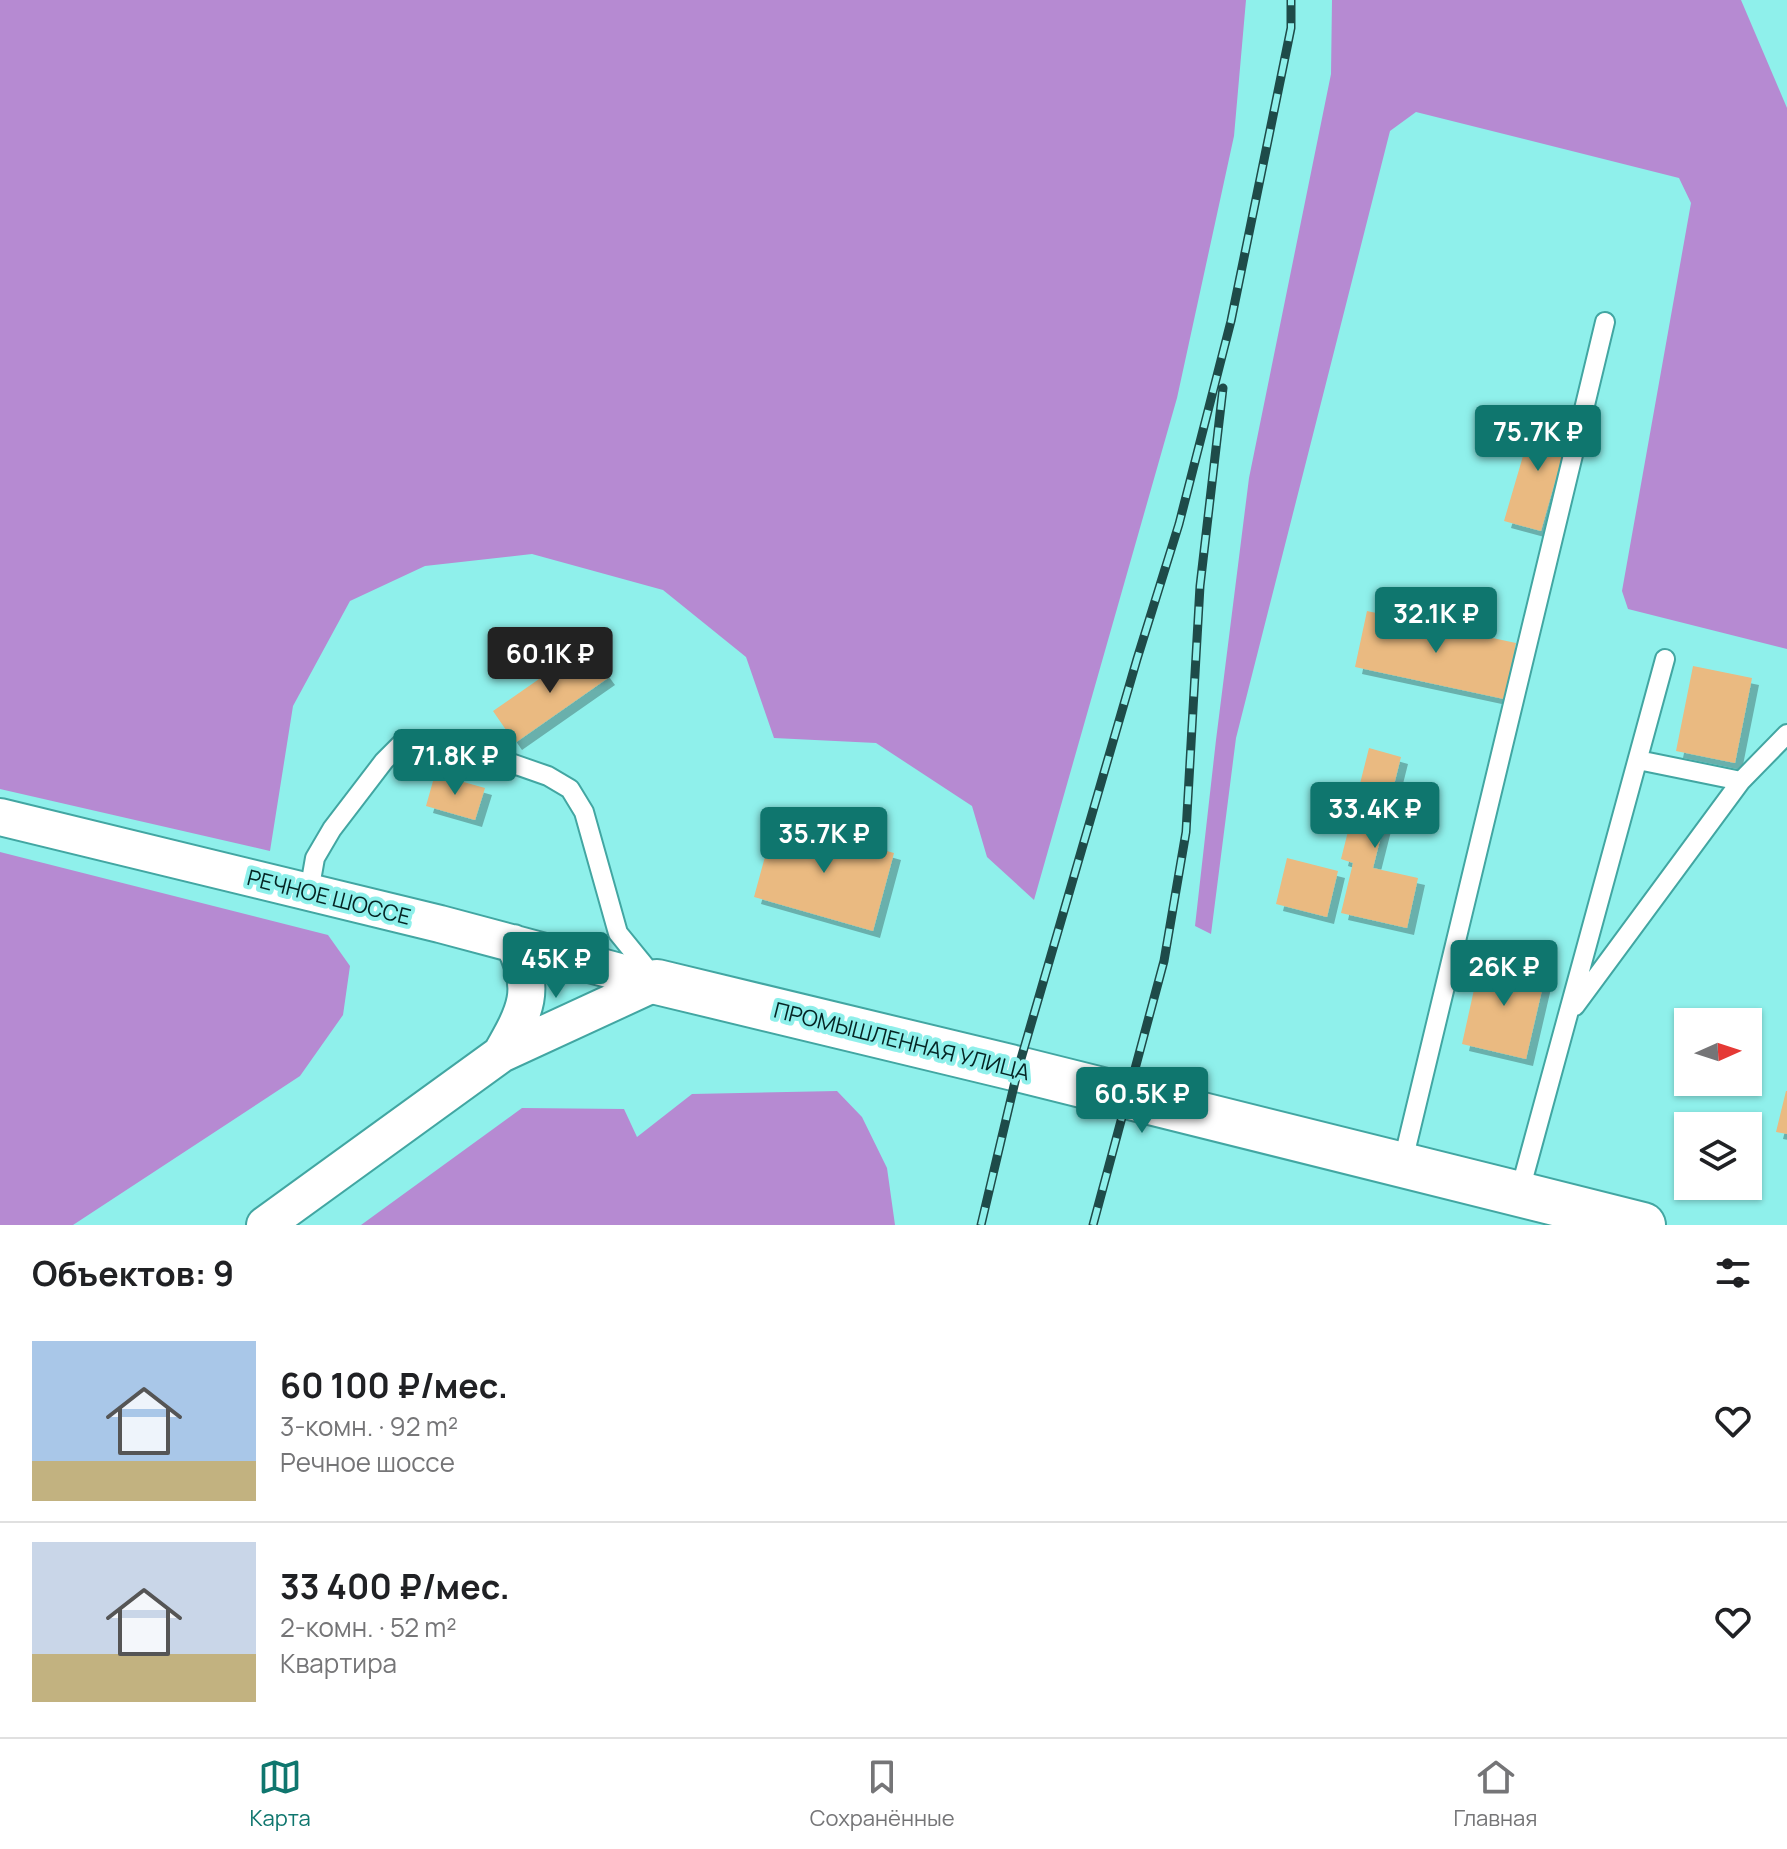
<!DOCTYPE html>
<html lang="ru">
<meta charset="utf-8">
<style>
body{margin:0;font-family:Manrope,sans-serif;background:#f6f6f6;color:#202124;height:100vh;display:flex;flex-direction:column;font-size:30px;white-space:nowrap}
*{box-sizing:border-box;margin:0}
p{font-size:26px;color:#757577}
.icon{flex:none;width:44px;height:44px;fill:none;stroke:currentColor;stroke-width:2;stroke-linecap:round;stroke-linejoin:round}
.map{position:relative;height:1225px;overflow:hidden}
.side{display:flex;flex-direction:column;background:#fff;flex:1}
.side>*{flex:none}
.needle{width:52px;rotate:87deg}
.controls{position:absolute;left:1674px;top:1008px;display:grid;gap:16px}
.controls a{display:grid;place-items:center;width:88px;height:88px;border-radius:0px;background:#fff;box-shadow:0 2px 6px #0004;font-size:40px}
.price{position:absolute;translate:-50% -68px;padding:0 18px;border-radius:8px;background:#0f766e;color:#fff;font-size:26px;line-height:52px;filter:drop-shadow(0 2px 4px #0008)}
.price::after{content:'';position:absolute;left:50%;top:48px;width:24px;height:18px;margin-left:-12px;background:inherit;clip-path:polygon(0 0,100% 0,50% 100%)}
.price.on{background:#222;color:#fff}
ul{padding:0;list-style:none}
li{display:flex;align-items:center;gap:24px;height:200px;padding:0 32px}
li+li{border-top:2px solid #e0e0e0}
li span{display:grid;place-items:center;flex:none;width:224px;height:160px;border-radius:0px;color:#555}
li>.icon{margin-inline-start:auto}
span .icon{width:96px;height:96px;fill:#fffc;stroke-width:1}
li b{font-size:34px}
h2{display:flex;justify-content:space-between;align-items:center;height:96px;padding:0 32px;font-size:34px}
.dock{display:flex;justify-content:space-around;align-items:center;height:112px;border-top:2px solid #e0e0e0;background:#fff;font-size:22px;color:#757577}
.dock a{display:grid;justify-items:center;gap:4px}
.dock .on{color:#0f766e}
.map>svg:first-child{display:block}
.forest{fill:#b68ad2}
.building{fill:#eaba81;filter:url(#shadow)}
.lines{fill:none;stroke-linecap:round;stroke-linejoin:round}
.service-casing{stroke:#42a6a2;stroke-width:22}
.minor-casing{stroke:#42a6a2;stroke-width:40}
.tertiary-casing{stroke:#42a6a2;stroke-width:48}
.service{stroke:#fff;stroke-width:18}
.minor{stroke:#fff;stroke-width:36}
.tertiary{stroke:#fff;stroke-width:44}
.rail-casing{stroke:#1e4b49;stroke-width:9}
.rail{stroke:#8ff0eb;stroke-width:6;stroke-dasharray:18;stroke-linecap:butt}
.labels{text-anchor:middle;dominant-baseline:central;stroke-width:8;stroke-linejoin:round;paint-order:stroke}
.street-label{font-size:22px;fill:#042423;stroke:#8ff0eb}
</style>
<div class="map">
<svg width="1787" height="1225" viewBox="0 0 1787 1225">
<defs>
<filter id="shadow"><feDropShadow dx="7" dy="7" stdDeviation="0" flood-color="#0004"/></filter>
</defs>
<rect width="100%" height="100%" fill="#8ff0eb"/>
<path class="forest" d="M 0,0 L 1246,0 L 1234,136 L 1177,398 L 1034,900 L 987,857 L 972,806 L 876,743 L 774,738 L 746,657 L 663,590 L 532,554 L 425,566 L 350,601 L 293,706 L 270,851 L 0,789 Z
M 1332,0 L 1741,0 L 1787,108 L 1787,649 L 1628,609 L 1622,591 L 1691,203 L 1679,178 L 1416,112 L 1390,131 L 1236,738 L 1211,934 L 1195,926 L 1216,740 L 1249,478 L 1331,74 Z
M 0,852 L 328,935 L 350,966 L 343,1015 L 300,1076 L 73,1225 L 0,1225 Z
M 837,1091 L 862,1117 L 887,1168 L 895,1225 L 361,1225 L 522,1108 L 624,1109 L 637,1137 L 692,1094 Z"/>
<path class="building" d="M 1535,415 L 1571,425 L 1541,531 L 1504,521 Z
M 1367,611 L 1516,643 L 1504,699 L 1355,667 Z
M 585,647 L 608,678 L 515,743 L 493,711 Z
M 1693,666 L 1752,678 L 1735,763 L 1676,751 Z
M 1369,748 L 1401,757 L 1373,868 L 1418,878 L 1407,928 L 1341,913 L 1353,863 L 1341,859 Z
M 435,774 L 485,788 L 475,820 L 426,806 Z
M 775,820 L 894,853 L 873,931 L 754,897 Z
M 1287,858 L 1338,871 L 1327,917 L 1276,904 Z
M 1481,958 L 1546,973 L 1526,1059 L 1462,1044 Z
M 1786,1091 L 1787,1091 L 1787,1134 L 1776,1132 Z"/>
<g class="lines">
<g class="service-casing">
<path id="service" d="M 1638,760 L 1741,781
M 309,892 L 315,858 L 332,829 L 384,761 L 401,744 L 433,743 L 459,745 L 548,776 L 570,789 L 584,812 L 618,933 L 653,976
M 1575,1006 L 1741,781 L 1787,734
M 1402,1165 L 1605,322
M 1519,1194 L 1665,659"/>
</g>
<g class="minor-casing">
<path id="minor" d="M 0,817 L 440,924 L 657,982
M 501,1054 C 525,1012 538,989 513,943
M 265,1225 L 501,1054 L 657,982"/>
</g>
<g class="tertiary-casing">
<path id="tertiary" d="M 657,982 L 1018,1069 L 1643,1225"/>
</g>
<use href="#service" class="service"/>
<use href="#minor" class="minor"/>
<use href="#tertiary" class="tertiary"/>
<g class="rail-casing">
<path id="rail" d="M 981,1225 L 1018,1069 L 1137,659 L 1179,524 L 1231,321 L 1291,28 L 1291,0
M 1093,1225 L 1164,961 L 1186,832 L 1200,586 L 1223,388"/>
</g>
<use href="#rail" class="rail"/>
</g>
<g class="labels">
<g class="street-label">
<text transform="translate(329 897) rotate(14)">РЕЧНОЕ ШОССЕ</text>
<text transform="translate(902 1041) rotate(14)">ПРОМЫШЛЕННАЯ УЛИЦА</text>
</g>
</g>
</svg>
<div class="controls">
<a><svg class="needle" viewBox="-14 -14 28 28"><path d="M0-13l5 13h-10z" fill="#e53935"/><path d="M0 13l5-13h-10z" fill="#757577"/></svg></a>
<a><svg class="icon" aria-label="layers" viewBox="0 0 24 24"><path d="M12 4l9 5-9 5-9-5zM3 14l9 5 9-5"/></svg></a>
</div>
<b class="price" style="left:1538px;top:473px">75.7K ₽</b>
<b class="price" style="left:1436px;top:655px">32.1K ₽</b>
<b class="price on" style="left:550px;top:695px">60.1K ₽</b>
<b class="price" style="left:455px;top:797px">71.8K ₽</b>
<b class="price" style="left:1375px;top:850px">33.4K ₽</b>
<b class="price" style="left:824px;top:875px">35.7K ₽</b>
<b class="price" style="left:556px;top:1000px">45K ₽</b>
<b class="price" style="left:1504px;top:1008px">26K ₽</b>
<b class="price" style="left:1142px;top:1135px">60.5K ₽</b>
</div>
<section class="side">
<h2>Объектов: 9<svg class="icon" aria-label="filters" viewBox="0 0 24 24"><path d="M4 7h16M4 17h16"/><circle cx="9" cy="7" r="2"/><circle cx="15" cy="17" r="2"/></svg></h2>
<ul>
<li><span style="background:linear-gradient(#a9c7e8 75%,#c2b280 0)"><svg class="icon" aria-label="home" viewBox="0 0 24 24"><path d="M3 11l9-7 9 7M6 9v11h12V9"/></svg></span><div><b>60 100 ₽/мес.</b><p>3-комн. · 92 m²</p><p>Речное шоссе</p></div><svg class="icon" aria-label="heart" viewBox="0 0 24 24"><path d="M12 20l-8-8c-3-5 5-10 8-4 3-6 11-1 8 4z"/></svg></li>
<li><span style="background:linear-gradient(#c9d6e8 70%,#c2b280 0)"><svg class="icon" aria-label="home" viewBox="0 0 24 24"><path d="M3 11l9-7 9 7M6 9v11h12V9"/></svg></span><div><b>33 400 ₽/мес.</b><p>2-комн. · 52 m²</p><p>Квартира</p></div><svg class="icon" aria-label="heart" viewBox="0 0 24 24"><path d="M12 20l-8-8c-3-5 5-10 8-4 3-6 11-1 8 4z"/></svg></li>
</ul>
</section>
<nav class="dock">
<a class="on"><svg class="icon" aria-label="map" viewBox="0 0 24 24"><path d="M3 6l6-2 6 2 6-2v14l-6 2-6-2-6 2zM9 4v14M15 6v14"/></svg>Карта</a>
<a><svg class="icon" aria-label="saved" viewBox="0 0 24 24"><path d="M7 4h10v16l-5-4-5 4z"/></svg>Сохранённые</a>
<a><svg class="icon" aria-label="home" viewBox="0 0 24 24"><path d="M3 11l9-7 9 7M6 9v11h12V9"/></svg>Главная</a>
</nav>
